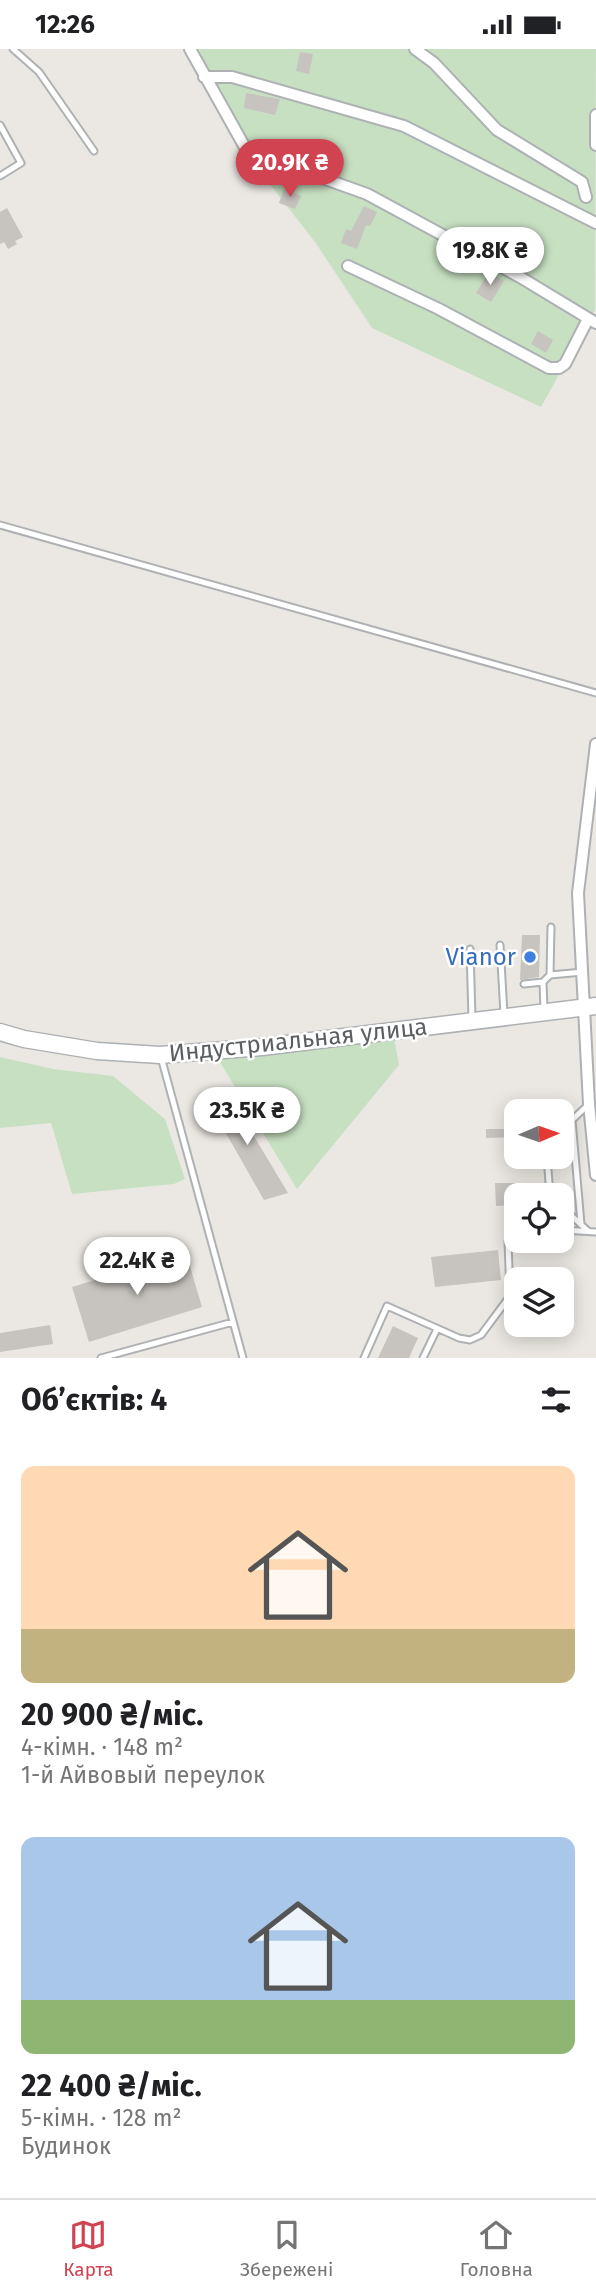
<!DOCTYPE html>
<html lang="uk">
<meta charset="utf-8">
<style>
body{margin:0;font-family:"Fira Sans",sans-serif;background:#f2f2f2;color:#202124;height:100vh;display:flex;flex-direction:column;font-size:26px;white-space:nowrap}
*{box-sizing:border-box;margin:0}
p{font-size:23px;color:#757577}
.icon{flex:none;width:38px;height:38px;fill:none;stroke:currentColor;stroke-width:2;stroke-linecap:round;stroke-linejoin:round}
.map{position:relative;height:1309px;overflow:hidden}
.panel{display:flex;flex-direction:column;background:#fff;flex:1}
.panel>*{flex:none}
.needle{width:46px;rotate:88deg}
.tools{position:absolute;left:504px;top:1050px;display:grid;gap:14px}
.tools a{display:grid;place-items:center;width:70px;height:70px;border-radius:14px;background:#fff;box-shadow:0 4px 18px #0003;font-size:35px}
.price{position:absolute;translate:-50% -60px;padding:0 16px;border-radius:24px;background:#fff;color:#222;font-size:23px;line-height:46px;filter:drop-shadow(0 2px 4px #0008)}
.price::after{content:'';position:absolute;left:50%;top:42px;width:21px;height:16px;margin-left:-10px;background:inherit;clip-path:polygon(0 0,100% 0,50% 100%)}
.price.on{background:#d14351;color:#fff}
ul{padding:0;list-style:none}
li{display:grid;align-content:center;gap:14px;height:371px;padding:0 21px}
li span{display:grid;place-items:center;height:217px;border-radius:14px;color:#555}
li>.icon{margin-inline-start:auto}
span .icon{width:126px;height:126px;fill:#fffc;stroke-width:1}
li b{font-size:30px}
h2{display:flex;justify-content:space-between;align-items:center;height:84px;padding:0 21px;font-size:30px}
.status{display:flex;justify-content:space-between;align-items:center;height:49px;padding:0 35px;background:#fff;direction:ltr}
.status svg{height:19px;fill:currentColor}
.tabs{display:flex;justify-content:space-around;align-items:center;height:98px;border-top:2px solid #e0e0e0;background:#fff;font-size:19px;color:#757577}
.tabs a{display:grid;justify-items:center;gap:4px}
.tabs .on{color:#d14351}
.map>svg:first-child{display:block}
.green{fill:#c7e0c2}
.building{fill:#c7c3bf}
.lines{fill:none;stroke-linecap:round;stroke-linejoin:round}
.lane-casing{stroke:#aeb1b3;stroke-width:9}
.street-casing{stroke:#aeb1b3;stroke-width:14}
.secondary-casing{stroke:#adb1b4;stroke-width:19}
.lane{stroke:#fff;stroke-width:5}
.street{stroke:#fff;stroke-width:10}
.secondary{stroke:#fff;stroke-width:16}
.shop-dot{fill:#3f7fe0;stroke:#fff;stroke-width:2.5}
.labels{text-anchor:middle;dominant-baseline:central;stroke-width:5;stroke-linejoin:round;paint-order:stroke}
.shop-label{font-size:24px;fill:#366cbe;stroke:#fff;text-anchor:end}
.street-label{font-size:24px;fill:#5b5f61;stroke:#fff}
</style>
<div class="status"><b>12:26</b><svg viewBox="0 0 49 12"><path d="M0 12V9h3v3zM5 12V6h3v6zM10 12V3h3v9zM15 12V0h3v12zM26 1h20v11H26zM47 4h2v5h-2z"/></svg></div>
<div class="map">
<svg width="596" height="1309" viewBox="0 0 596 1309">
<rect width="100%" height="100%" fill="#ebe8e3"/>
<path class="green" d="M 188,0 L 596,0 L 595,261 L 541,358 L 372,279 L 315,193 L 254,115 Z
M 394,989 L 399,1016 L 297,1140 L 218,1010 Z
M 0,1008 L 53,1020 L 113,1027 L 165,1070 L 185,1130 L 174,1135 L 72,1145 L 51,1074 L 0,1079 Z"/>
<path class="building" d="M 300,3 L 313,5 L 309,25 L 296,22 Z
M 246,44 L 280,50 L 275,66 L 244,59 Z
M 284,140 L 301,147 L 295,160 L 279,154 Z
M 364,157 L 377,163 L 370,177 L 366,176 L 357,200 L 341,194 L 346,180 L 351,182 Z
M 7,159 L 23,188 L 15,192 L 17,195 L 8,200 L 4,193 L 0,195 L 0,163 Z
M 489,223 L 504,232 L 491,253 L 476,244 Z
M 538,282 L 553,291 L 546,304 L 531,295 Z
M 522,886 L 540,886 L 539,928 L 520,931 Z
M 228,1044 L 288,1144 L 264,1151 L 207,1051 Z
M 486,1080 L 516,1080 L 516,1088 L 486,1089 Z
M 495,1134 L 542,1134 L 542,1142 L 516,1143 L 516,1156 L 496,1157 Z
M 498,1201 L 501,1231 L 435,1238 L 431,1208 Z
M 186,1204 L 202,1258 L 89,1293 L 72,1238 Z
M 50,1276 L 53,1295 L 0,1303 L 0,1284 Z
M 393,1277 L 418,1289 L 409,1309 L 378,1309 Z"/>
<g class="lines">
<g class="lane-casing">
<path id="lane" d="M 13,0 L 39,23 L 94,102
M 0,76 L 21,114 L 0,127
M 0,476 L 596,644
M 500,896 L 504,965
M 470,900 L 472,969
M 550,926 L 551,878
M 524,935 L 543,933
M 544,961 L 543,933 L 550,926 L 583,923
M 161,1008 L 243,1309
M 572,1071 L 581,1175
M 562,1075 L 572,1071 L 589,1055
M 547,1108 L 550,1146
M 562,1158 L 588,1182
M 562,1181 L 596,1183
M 101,1309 L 233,1273
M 364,1309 L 387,1257 L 459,1289 L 470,1291 L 481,1286 L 510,1247 L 508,1192 L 516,1180
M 423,1309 L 437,1280"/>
</g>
<g class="street-casing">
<path id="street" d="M 190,0 L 247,102 L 367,145 L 520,228 L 596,274
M 415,0 L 434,14 L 497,81 L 582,133 L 586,148
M 204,28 L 232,28 L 404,77 L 596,174
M 596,66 L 596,96
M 348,217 L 439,260 L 549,319 L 559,319 L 565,315 L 588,270
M 596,695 L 578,844 L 589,1055 L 596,1126"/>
</g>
<g class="secondary-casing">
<path id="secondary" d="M 0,983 L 24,990 L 97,1002 L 160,1006 L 262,998 L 596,957"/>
</g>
<use href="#lane" class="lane"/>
<use href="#street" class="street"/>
<use href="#secondary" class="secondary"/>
</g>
<circle class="shop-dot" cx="530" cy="908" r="7"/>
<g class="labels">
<g class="shop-label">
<text x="516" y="908">Vianor</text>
</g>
<g class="street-label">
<text transform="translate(298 991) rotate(-6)">Индустриальная улица</text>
</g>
</g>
</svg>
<div class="tools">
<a><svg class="needle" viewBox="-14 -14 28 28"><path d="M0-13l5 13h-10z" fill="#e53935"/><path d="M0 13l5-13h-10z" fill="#757577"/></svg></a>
<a><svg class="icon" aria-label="locate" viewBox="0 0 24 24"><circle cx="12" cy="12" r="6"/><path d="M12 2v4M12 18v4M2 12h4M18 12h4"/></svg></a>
<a><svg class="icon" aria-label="layers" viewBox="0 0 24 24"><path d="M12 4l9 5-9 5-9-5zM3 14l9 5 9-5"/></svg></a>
</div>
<b class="price on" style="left:290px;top:150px">20.9K ₴</b>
<b class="price" style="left:490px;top:238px">19.8K ₴</b>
<b class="price" style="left:247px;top:1098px">23.5K ₴</b>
<b class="price" style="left:137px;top:1248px">22.4K ₴</b>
</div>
<section class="panel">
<h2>Об’єктів: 4<svg class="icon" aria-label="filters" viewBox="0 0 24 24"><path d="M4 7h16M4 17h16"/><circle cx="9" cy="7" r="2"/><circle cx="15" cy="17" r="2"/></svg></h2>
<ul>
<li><span style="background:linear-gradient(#ffd9b3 75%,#c2b280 0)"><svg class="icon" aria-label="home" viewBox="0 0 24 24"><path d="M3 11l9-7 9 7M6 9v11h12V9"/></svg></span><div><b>20 900 ₴/міс.</b><p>4-кімн. · 148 m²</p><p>1-й Айвовый переулок</p></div></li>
<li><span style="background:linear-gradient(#a9c7e8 75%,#8fb573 0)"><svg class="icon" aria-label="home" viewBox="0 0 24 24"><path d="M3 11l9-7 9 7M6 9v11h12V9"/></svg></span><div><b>22 400 ₴/міс.</b><p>5-кімн. · 128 m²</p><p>Будинок</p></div></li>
</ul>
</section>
<nav class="tabs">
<a class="on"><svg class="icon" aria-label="map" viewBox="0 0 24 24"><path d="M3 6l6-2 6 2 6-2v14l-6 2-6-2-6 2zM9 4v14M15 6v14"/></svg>Карта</a>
<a><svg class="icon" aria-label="saved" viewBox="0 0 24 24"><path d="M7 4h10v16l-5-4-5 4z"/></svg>Збережені</a>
<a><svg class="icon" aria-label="home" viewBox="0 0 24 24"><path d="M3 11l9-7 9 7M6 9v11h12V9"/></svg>Головна</a>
</nav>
